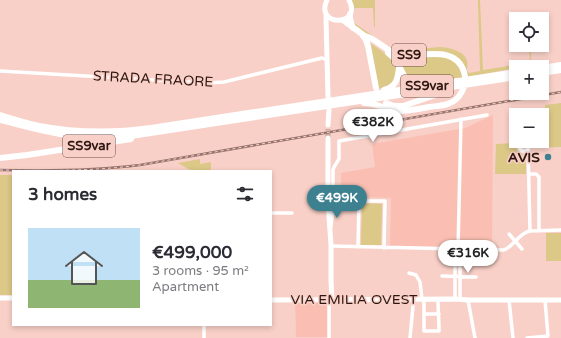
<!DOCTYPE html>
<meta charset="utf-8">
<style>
body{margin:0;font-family:"Varela Round",sans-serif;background:#f2f2f3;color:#2b2b33;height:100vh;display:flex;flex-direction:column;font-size:15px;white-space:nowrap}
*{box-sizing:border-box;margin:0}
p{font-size:13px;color:#7c7c81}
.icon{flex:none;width:22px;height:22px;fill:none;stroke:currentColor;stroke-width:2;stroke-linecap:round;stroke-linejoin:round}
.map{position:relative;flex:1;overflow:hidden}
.panel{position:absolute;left:12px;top:170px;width:260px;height:156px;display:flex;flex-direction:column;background:#fff;border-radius:0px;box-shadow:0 2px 6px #0003}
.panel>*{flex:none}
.tools{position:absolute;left:509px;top:12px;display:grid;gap:8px}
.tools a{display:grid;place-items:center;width:40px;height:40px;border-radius:0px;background:#fff;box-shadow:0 2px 6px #0003;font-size:20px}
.price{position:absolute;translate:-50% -34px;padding:0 9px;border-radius:14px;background:#fff;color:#222;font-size:13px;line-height:26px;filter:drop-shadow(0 1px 2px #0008)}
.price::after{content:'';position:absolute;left:50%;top:24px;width:12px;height:9px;margin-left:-6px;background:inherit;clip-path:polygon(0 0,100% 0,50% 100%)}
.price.current{background:#3d8190;color:#fff}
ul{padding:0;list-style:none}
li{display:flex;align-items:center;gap:12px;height:100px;padding:0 16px}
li+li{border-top:1px solid #e1e1e2}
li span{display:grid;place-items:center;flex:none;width:112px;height:80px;border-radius:0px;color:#555}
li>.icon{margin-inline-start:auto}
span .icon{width:48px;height:48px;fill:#fffc;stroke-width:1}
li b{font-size:17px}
h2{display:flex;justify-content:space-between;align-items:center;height:48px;padding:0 16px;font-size:17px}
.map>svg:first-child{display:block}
.built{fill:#fabfb2}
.green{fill:#dcc887}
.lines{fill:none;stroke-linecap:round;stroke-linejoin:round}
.secondary-tunnel{stroke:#d0aba3;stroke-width:5;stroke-dasharray:5 2.5;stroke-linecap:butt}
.street{stroke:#fff;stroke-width:3.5}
.secondary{stroke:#fff;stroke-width:5}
.highway{stroke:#fff;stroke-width:6}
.rail-casing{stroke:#95746d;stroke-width:2.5}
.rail{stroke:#f9d0c7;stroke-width:1;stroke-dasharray:3;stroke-linecap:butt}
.poi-dot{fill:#3d8190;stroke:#f9d0c7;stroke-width:1.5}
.labels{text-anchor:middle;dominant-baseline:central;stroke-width:3;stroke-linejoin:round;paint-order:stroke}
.shield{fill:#f9d0c7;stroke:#6b4e48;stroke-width:1}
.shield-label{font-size:13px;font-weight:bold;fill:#2e1712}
.street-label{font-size:14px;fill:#2e1712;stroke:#f9d0c7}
.poi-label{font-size:14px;font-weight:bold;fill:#2e1712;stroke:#f9d0c7;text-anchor:end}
</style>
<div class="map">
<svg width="561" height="338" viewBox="0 0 561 338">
<rect width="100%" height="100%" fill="#f9d0c7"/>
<path class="built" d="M 493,115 L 492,248 L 390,246 L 391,198 L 341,196 L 341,173 L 375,167 L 372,144 L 465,128 Z
M 295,301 L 330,302 L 328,337 L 296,337 Z"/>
<path class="green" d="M 351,0 L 375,0 L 375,27 L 374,27 L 373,8 L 355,8 C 351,15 351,20 357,25 L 389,47 C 405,54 422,48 439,47 C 448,47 465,51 467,61 C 468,64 467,68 467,71 L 469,73 L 480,71 L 478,3 L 478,0 L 480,0 L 483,70 L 527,63 C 533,58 528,51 527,45 L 530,45 C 532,59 533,67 516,67 L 516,68 L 467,77 C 466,70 463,65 459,61 C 455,58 453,56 449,54 C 433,49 415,57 399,53 C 389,51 381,44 373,38 C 366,34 357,30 352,24 C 347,16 355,9 351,0 Z
M 370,43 C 377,48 394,58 396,67 C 397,71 395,78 394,82 L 381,89 L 380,88 L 378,88 Z
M 395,56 L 438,56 L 447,57 L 457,64 L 459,67 L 463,77 L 419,83 L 411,81 Z
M 561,103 L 561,147 L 531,148 L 531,141 L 542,141 L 542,135 L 545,135 L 545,105 Z
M 515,143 L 517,150 L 520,153 L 525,155 L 526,157 L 526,174 L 495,174 L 496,144 Z
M 200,159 L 200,164 L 211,162 L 211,171 L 190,171 L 190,170 L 178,163 Z
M 0,175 L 13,175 L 13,295 L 0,295 Z
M 362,203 L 382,204 L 381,245 L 361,245 Z
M 546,233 L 561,233 L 561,261 L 546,261 Z"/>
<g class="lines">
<path class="secondary-tunnel" d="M 328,138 L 328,129"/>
<path class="street" d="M 0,71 L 206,83 L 224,82 L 322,58 L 327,60
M 522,141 L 519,145 C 520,157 535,149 526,141
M 528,148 L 530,231
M 529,174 L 536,174 L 539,177 L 539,231
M 271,213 L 292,213
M 331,226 L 333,211 L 333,170 L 334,167 L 339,159 L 339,141 L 487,115
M 509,234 L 522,249
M 331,246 L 504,250 C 514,246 519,233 530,231 L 561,230
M 358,247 L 359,201 L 385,201 L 384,248
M 458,249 L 461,119
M 409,273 L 416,275 L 420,282 L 422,299
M 442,276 L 476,277
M 438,299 C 438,309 439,319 439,330 L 439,331 L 424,331 L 424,314 L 439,314
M 455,299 L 455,249
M 460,299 L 460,249
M 329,300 L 329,338
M 468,300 L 475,338
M 509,300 L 513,338
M 424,314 L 424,299
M 204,338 L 204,325
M 410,338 L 413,306
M 527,338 L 548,336 L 545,300"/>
<path class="secondary" d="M 327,0 C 314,27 363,27 349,0
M 326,14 L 326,18 L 328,97
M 328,125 L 329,110
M 328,138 L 328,203 L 331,245 L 331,281 L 332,300
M 0,298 L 13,298
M 271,300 L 455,299 L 468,300 L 561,300"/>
<path class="highway" d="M 350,14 L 350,19 L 353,28
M 343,20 L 366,37
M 363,35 C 367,37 371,38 374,40 C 382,45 389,52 398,54 C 419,59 455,43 464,72 C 466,79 465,87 461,93 C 459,97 455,101 450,103 C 444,106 436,106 429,107 C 419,109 409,111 398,111 C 386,110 378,103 364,103
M 363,36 L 366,40 L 368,46 L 376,88
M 388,53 C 391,56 395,58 397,62 C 404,74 404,84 421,85
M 542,68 L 561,65
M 542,73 L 561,70
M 384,90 C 396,87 398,79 399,67
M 386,103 L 394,106 L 403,106 L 444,92
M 0,115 C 13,119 26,123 39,126 C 76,133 114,133 151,128 L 516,72
M 0,120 C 25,126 50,134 76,136 C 94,138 113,137 131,136 L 516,77
M 0,158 L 27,155 L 131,139"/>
<g class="rail-casing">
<path id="rail" d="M 0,170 C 47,171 94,171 140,165 L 561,92"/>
</g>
<use href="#rail" class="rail"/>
</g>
<circle class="poi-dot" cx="548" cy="157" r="4"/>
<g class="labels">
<g class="shield">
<rect x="392" y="44" width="34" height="22" rx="3"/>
<rect x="401" y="75" width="52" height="22" rx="3"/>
<rect x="63" y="135" width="52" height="22" rx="3"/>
</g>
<g class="shield-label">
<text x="409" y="55">SS9</text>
<text x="427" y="86">SS9var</text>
<text x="89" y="146">SS9var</text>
</g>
<g class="street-label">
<text transform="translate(153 79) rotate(3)">STRADA FRAORE</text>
<text x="354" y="299">VIA EMILIA OVEST</text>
</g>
<g class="poi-label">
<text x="540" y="157">AVIS</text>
</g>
</g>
</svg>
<div class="tools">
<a><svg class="icon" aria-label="locate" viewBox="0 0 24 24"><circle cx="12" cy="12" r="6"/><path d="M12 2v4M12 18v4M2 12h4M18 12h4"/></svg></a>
<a>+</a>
<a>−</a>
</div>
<b class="price" style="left:373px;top:143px">€382K</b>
<b class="price current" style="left:337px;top:219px">€499K</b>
<b class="price" style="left:468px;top:274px">€316K</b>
<section class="panel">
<h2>3 homes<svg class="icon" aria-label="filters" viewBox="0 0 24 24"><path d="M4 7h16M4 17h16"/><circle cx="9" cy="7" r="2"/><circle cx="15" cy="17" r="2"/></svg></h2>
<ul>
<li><span style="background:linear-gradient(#bfe0f5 65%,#8fb573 0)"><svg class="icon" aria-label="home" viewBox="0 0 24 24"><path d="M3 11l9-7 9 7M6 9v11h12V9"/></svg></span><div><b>€499,000</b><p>3 rooms · 95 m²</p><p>Apartment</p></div></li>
</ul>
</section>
</div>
